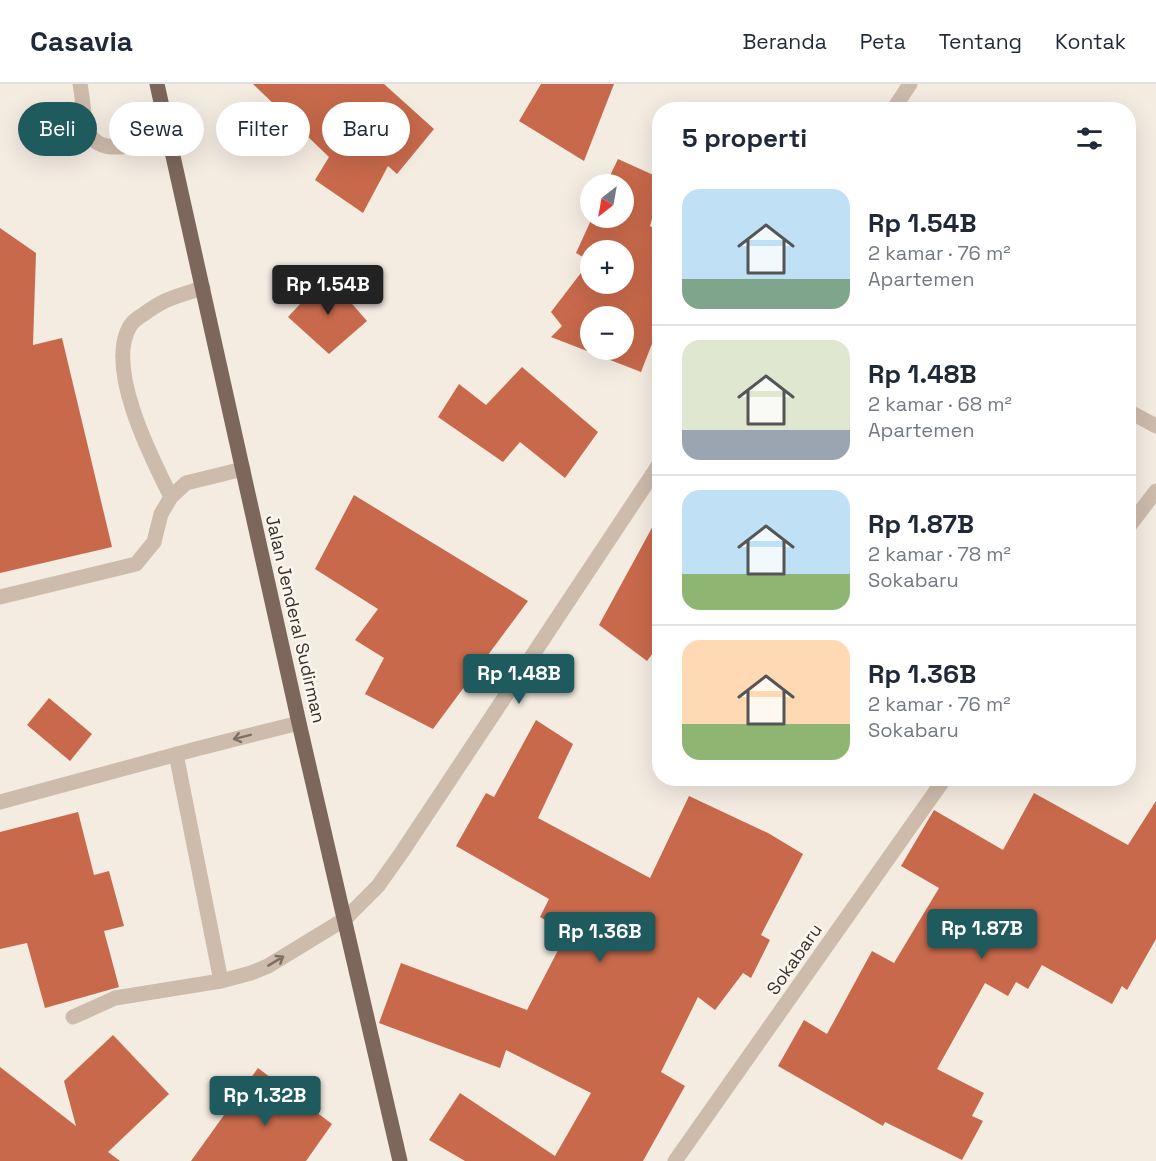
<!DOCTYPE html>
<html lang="id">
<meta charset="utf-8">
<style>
body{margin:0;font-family:"Space Grotesk",sans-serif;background:#f6f6f7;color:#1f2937;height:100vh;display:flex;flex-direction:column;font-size:22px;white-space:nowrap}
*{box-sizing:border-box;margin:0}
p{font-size:20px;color:#747a83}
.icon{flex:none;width:33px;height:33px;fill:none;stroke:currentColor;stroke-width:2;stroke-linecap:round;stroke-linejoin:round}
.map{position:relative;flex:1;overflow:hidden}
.details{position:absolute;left:652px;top:18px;width:484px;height:684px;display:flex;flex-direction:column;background:#fff;border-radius:24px;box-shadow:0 6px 24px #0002}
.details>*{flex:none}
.hud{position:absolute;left:18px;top:18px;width:544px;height:54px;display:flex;gap:12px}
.needle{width:39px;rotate:211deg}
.tools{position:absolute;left:580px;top:90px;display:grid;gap:12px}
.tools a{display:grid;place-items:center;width:54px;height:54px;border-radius:50%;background:#fff;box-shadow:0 6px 24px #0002;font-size:30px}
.price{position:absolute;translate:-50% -51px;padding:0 14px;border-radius:6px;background:#1f5a5e;color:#fff;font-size:20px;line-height:39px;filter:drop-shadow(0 2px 3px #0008)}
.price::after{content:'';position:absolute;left:50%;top:36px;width:18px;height:14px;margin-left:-9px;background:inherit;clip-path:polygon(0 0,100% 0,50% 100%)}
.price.active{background:#222;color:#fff}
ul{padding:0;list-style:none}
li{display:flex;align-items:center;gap:18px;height:150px;padding:0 30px}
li+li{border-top:2px solid #e0e1e3}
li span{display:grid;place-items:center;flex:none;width:168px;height:120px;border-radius:18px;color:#555}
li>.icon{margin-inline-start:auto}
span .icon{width:72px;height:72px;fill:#fffc;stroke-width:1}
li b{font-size:26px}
h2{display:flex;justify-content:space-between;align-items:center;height:72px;padding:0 30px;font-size:26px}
.tag{padding:0 21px;border-radius:27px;background:#fff;box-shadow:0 6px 24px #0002;font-size:21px;line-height:54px}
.tag.active{background:#1f5a5e;color:#fff}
header{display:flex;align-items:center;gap:36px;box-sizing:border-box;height:84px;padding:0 30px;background:#fff;border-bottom:2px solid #e0e1e3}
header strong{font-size:28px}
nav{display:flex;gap:33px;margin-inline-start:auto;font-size:21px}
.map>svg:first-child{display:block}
.building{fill:#c8694b;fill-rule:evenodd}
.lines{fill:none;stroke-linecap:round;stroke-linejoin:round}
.minor{stroke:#cdbbac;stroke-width:15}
.major{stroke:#7d675c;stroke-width:15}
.oneway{stroke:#7d6f65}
.labels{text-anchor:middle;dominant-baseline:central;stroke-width:5;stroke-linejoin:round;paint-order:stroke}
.street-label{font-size:18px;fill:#3b302b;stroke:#fbf5ee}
</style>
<header>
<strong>Casavia</strong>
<nav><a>Beranda</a><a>Peta</a><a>Tentang</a><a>Kontak</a></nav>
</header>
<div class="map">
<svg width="1156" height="1077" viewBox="0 0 1156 1077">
<rect width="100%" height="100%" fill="#f4ebe1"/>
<path class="building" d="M 253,0 L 384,0 L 434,45 L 397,90 L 388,82 L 363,129 L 315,96 L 329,73 Z
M 541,0 L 614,0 L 584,77 L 519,37 Z
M 618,75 L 660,94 L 660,106 L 650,142 L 660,148 L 660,239 L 641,288 L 551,253 L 562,242 L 551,228 L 590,177 L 576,169 L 592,134 L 624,134 L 624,100 L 606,100 ZM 591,166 L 624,166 L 624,200 L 591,200 ZM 591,232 L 624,232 L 624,266 L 591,266 Z
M 0,144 L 36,169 L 33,261 L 62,254 L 112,463 L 0,489 Z
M 327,191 L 367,237 L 329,270 L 288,233 Z
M 522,283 L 598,348 L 565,394 L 520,358 L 503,378 L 438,333 L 459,300 L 486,321 Z
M 354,411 L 528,517 L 433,645 L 365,610 L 384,574 L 355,556 L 378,525 L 315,485 Z
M 660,429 L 660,560 L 647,577 L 599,541 Z
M 49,614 L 92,650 L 70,677 L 27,641 Z
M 536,636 L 573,660 L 538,734 L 650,794 L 689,712 L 768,749 L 803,770 L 761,851 L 770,856 L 751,894 L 743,889 L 715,926 L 698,913 L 661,988 L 685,1002 L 643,1077 L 465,1077 L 429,1056 L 460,1009 L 555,1072 L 591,1009 L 506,966 L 500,984 L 379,939 L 401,879 L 527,926 L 567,849 L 540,833 L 549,815 L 456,762 L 486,709 L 494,713 Z
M 1034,709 L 1128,761 L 1156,717 L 1156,855 L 1127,906 L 1122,902 L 1112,920 L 1042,881 L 1028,905 L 1016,898 L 1008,912 L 985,899 L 937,985 L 984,1009 L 972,1032 L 983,1037 L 962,1076 L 885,1038 L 883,1042 L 778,982 L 804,936 L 827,950 L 872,867 L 894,879 L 939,804 L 901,782 L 934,726 L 1003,766 Z
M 78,728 L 94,791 L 109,787 L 124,842 L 104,847 L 119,903 L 45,924 L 27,859 L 0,865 L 0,748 Z
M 113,951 L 169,1010 L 108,1068 L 120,1077 L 0,1077 L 0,983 L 76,1042 L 64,997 Z
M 258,984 L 332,1040 L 306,1077 L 191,1077 Z"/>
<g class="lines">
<path class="minor" d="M 80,0 C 83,15 83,32 88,47 C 99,76 147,58 169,53
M 893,26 L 910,0
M 1130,328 L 1156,342
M 171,413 C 151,373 105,283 130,242 C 133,237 139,233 144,230 C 165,214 178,212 203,204
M 1130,441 L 1156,407
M 0,513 L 136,480 L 154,458 L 161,430 L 171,413 L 186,399 L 243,385
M 176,670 L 221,897
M 0,718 L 196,665 L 299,639
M 73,933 L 115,914 L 221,897 L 251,889 L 268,882 L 345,835 L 378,802 L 402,768 L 660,379
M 675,1077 L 945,694"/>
<path class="major" d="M 157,0 L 299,639 L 400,1077"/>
</g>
<defs><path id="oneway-shaft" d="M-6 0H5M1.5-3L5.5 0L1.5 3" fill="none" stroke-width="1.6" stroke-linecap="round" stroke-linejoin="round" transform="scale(1.5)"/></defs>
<g class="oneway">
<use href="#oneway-shaft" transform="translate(242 653) rotate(166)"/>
<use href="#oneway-shaft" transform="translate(276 877) rotate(-31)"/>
</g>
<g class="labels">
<g class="street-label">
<text transform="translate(296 535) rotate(77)">Jalan Jenderal Sudirman</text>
<text transform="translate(794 875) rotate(-55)">Sokabaru</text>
</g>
</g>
</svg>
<div class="tools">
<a><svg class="needle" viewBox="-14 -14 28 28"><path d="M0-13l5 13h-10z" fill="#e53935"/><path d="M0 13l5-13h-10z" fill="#747a83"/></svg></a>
<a>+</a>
<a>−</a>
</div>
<b class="price active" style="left:328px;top:232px">Rp 1.54B</b>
<b class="price" style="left:519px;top:621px">Rp 1.48B</b>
<b class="price" style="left:982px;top:876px">Rp 1.87B</b>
<b class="price" style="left:600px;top:879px">Rp 1.36B</b>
<b class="price" style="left:265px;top:1043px">Rp 1.32B</b>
<div class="hud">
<a class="tag active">Beli</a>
<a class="tag">Sewa</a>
<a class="tag">Filter</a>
<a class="tag">Baru</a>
</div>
<section class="details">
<h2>5 properti<svg class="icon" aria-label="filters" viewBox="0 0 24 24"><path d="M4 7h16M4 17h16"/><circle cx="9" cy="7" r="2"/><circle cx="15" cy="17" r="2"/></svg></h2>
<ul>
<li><span style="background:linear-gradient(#bfe0f5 75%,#7fa58c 0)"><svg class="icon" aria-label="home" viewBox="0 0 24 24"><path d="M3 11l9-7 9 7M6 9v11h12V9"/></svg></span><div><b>Rp 1.54B</b><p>2 kamar · 76 m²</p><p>Apartemen</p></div></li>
<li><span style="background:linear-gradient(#dfe7d0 75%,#9aa5b1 0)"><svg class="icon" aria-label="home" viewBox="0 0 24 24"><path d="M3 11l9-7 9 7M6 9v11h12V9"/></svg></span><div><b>Rp 1.48B</b><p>2 kamar · 68 m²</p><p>Apartemen</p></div></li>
<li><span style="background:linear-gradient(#bfe0f5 70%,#8fb573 0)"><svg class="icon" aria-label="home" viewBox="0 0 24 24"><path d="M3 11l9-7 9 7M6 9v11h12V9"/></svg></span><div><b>Rp 1.87B</b><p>2 kamar · 78 m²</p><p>Sokabaru</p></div></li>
<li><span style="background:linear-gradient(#ffd9b3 70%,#8fb573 0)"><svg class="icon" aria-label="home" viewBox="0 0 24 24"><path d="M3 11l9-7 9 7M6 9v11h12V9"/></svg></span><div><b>Rp 1.36B</b><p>2 kamar · 76 m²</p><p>Sokabaru</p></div></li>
</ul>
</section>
</div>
